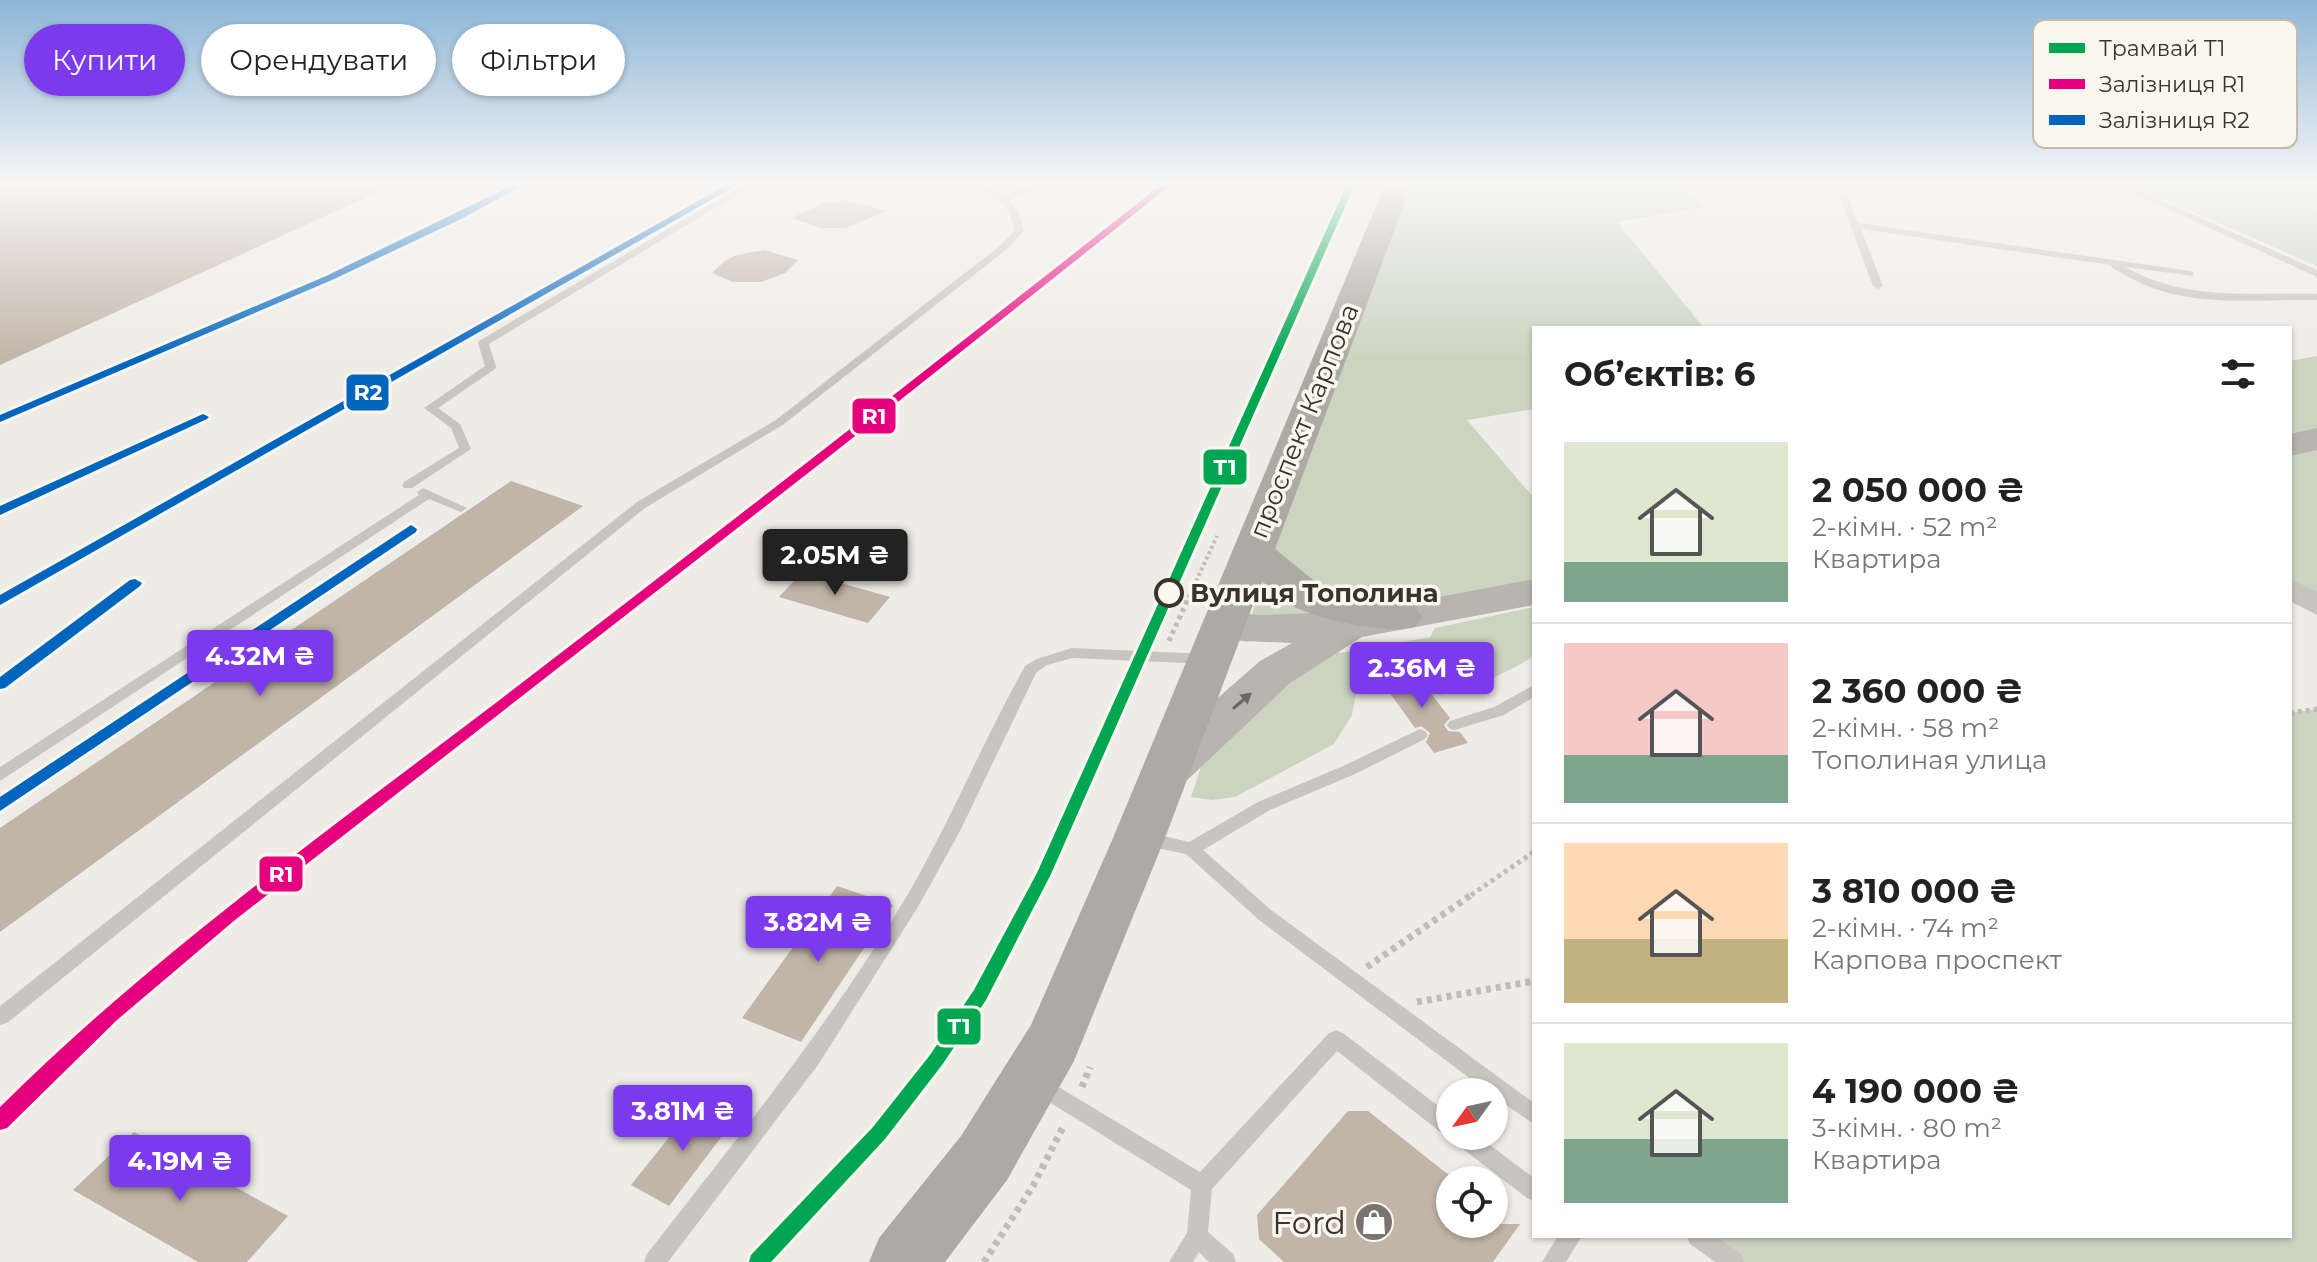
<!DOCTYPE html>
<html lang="uk">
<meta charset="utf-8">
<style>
body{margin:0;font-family:Montserrat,sans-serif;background:#f2f2f2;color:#222;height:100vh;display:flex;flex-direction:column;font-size:30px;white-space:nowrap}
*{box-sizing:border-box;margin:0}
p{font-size:26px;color:#767676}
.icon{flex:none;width:44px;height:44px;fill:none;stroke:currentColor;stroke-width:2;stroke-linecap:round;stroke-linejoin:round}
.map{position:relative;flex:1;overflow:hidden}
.sheet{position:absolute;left:1532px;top:326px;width:760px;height:912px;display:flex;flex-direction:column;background:#fff;border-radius:0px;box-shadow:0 2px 6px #0004}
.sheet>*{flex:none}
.banner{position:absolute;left:24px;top:24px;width:760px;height:72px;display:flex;gap:16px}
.needle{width:52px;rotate:237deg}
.tools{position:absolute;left:1436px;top:1078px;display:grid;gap:16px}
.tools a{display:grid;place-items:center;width:72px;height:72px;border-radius:50%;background:#fff;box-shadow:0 2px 6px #0004;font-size:40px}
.price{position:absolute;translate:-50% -68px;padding:0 18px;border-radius:8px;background:#7c3aed;color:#fff;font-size:26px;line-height:52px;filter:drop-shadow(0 2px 4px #0008)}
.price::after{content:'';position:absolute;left:50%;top:48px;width:24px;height:18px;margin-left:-12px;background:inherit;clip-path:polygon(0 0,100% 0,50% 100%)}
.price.on{background:#222;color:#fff}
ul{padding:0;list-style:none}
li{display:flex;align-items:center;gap:24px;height:200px;padding:0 32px}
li+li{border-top:2px solid #e0e0e0}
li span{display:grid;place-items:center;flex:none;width:224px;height:160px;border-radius:0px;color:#555}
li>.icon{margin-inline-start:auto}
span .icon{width:96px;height:96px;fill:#fffc;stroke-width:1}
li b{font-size:34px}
h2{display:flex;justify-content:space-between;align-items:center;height:96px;padding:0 32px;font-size:34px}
.pill{padding:0 28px;border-radius:36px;background:#fff;box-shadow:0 2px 6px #0004;font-size:28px;line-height:72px}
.pill.on{background:#7c3aed;color:#fff}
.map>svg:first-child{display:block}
.green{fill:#ccd4c1}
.building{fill:#c1b4a8}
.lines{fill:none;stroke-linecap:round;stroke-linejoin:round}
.path-far2{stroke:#c1bdb6;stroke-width:4;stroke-dasharray:3 3;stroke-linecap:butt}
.path-far1{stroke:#c1bdb6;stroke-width:5;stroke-dasharray:4 4;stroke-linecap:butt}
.path{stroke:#c1bdb6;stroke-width:7;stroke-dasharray:5 5;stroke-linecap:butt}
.lane{fill:#c8c4be;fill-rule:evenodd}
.street{fill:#c8c4be;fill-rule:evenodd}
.secondary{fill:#b8b5ae;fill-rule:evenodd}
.primary{fill:#ada9a3;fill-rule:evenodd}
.rail-1-casing{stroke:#faf7ee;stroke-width:6}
.rail-2-casing{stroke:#faf7ee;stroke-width:6}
.rail-1{fill:#e5007d;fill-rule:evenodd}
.rail-2{fill:#0065bd;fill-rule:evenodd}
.tram-1-casing{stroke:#faf7ee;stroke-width:6}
.tram-1{fill:#00a651;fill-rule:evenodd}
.oneway{fill:#6c6760}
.stop-dot{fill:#faf7ee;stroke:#39332c;stroke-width:4}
.labels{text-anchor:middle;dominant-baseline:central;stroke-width:7;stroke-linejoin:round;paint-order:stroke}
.street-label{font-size:26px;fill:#39332c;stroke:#faf7ee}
.stop-label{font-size:26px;font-weight:bold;fill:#39332c;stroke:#faf7ee;text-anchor:start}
.near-poi-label{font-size:32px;fill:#39332c;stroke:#faf7ee;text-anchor:end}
.key{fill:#faf7ee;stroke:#c0bcb4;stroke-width:2}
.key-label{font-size:22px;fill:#39332c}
.line-badge{stroke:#faf7ee;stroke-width:3}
.badge-label{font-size:22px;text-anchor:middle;font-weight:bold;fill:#fff}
</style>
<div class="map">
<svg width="2317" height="1262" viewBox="0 0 2317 1262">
<rect width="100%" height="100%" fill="#eeece6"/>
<path class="green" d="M 1413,184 L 1678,184 L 1703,207 L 1617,222 L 1704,328 L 1534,328 L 1534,409 L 1467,420 L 1534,498 L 1534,592 L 1394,619 L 1245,642 L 1268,555 Z
M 2129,184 L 2317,184 L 2317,266 Z
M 2317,356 L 2317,605 L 2290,588 L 2290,361 Z
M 1534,607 L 1534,656 C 1504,675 1475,686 1440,695 L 1417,665 L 1358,682 L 1352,715 L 1334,744 L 1235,797 L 1212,800 L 1191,797 L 1205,755 L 1243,716 L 1332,650 L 1340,653 L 1430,637 L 1435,628 Z
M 2317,709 L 2317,1262 L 1733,1262 L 1698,1236 L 2290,1236 L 2290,713 Z"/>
<path class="building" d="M 0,184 L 395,184 L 0,365 Z
M 846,200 L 887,211 L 846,228 L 820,228 L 792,218 L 821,204 Z
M 764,250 L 798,260 L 785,273 L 761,282 L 733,282 L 712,273 L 726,260 L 737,255 Z
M 511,481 L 583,506 L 0,932 L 0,828 Z
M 802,572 L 890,597 L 868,623 L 779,597 Z
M 1412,669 L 1450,718 L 1444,725 L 1448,731 L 1460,732 L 1468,743 L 1434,753 L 1426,742 L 1430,733 L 1421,726 L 1415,728 L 1379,678 Z
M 837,886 L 893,905 L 801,1042 L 742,1018 Z
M 699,1100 L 735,1119 L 669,1206 L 631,1185 Z
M 1348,1111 L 1368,1111 L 1450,1176 L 1450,1224 L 1520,1224 L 1493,1262 L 1284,1262 L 1259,1239 L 1257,1215 Z
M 134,1132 L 288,1216 L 247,1262 L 198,1262 L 73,1190 Z"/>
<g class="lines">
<path class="path-far2" d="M 1186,603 L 1217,536"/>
<path class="path-far1" d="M 1169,641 L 1187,601
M 2290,713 L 2317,709
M 1471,895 L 1534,852"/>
<path class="path" d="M 1367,967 L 1474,893
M 1417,1002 L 1534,981
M 1082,1087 L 1090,1067
M 984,1262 L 1033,1186 L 1064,1125"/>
<path class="lane" d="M 744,184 L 755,184 L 489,344 L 496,367 L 495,369 L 438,408 L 460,424 L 471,449 L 412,488 L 404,488 L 402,485 L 404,482 L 459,448 L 451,428 L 424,408 L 485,366 L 478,343 L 479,341 Z
M 968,184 L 981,184 L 1004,195 L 1036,184 L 1049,184 L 1009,200 L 1019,213 L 1024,231 L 1007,249 L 784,424 L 645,508 L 7,1023 L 0,1025 L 0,1006 L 637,502 L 776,420 L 1001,245 L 1014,231 C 1010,199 991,197 968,184 Z
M 1835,184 L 1843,184 L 1858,223 L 2190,271 L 2193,272 L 2193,276 L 2125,267 C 2189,302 2247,292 2317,294 L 2317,300 C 2266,299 2212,306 2162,291 C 2144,286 2128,277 2112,268 L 2111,265 L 1861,229 L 1883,286 L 1878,289 L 1873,286 Z
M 2113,184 L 2125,184 L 2317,270 L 2317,277 Z
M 423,488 L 467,508 L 461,512 L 429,499 L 0,781 L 0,767 L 419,495 L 417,492 Z
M 1072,648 L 1206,654 L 1213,659 L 1206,664 L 1072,658 L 1047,665 L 1036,673 L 960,831 L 918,907 L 818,1065 L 668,1262 L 644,1262 L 647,1254 C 738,1137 832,1022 908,894 C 951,820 983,741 1025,666 L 1037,659 Z
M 1534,685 L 1534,697 L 1504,715 L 1455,730 L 1450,729 L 1447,725 L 1450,721 L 1494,707 Z
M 1420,729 L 1425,731 L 1428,735 L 1425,739 L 1355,774 L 1270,810 L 1203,850 L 1271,910 L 1534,1103 L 1534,1124 L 1494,1097 L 1494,1092 L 1488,1092 L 1259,920 L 1186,854 L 1146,846 L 1140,844 L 1138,839 L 1140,834 L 1146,832 L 1189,842 L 1258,802 L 1343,766 Z
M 1336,1030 L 1343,1033 L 1450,1115 L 1451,1136 L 1443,1134 L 1337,1051 L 1212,1189 L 1208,1232 L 1233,1254 L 1236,1262 L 1209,1262 L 1199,1252 L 1193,1262 L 1169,1262 L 1187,1233 L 1191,1190 L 1033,1092 L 1030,1086 L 1033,1080 L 1040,1077 L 1047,1080 L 1200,1172 L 1329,1033 Z
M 1452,1136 L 1478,1136 L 1534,1178 L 1534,1201 L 1527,1198 L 1455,1143 Z
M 1558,1236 L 1582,1236 L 1566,1262 L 1542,1262 Z
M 1687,1236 L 1716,1236 L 1741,1254 L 1744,1262 L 1715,1262 L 1690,1244 Z"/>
<path class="street" d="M 2290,579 L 2317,592 L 2317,615 L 2290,601 Z"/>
<path class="secondary" d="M 2317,428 L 2317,450 L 2290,456 L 2290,434 Z
M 1534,579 L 1534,605 L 1362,637 L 1290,683 L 1181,786 L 1164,791 L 1147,786 L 1140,773 L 1147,760 L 1260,661 L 1292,643 L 1223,640 L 1208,636 L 1202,626 L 1208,616 L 1223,612 L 1262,615 L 1341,612 L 1418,601 Z"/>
<path class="primary" d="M 1385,184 L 1412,184 L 1275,549 L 1318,584 L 1415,607 L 1422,617 L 1415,627 C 1388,635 1311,619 1286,602 C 1278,596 1270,588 1262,581 L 1165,838 L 1074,1061 L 1007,1180 L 945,1262 L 869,1262 L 879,1238 L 961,1136 L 1031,1025 L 1113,838 Z"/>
<g class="rail-1-casing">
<path id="rail-1" d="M 1162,184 L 1172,184 L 826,459 L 235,920 L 117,1020 L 7,1128 L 0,1130 L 0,1107 C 152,956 326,832 497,702 C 720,531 942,358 1162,184 Z"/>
</g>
<g class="rail-2-casing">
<path id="rail-2" d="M 515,184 L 526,184 L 461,219 L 332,280 L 0,422 L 0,415 L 326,276 Z
M 728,184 L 739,184 L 0,605 L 0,595 Z
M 203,414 L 209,417 L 207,419 L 0,515 L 0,506 Z
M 411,525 L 417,529 L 416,532 L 0,811 L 0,797 Z
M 135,579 L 142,583 L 140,586 L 5,688 L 0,689 L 0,677 L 130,580 Z"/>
</g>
<use href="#rail-1" class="rail-1"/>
<use href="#rail-2" class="rail-2"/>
<g class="tram-1-casing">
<path id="tram-1" d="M 1347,184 L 1355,184 L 1051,874 L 986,1000 L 942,1065 L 885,1139 L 771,1262 L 749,1262 L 751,1255 L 873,1127 L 930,1055 L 974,990 L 1037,873 Z"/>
</g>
<use href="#tram-1" class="tram-1"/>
</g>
<defs><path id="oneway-solid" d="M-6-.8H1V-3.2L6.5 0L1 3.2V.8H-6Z" transform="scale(2)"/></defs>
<use class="oneway" href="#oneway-solid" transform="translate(1242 701) rotate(-41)"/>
<linearGradient id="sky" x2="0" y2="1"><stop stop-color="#8cb6d8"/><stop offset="0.51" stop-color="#f7f6f4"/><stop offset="1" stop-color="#f7f6f4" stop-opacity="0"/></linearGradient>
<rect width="2317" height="361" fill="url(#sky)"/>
<defs>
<g id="shop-disc" transform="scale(2)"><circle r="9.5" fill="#78746d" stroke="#faf7ee"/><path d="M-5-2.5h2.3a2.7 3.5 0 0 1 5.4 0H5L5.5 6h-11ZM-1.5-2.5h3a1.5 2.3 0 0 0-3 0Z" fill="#fff"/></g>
</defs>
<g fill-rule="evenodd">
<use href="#shop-disc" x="1374" y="1222"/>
</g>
<circle class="stop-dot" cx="1169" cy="593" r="13"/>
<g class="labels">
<g class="street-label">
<text transform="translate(1304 421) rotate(-68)">проспект Карпова</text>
</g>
<g class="stop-label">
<text x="1190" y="593">Вулиця Тополина</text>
</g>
<g class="near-poi-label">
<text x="1346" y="1222">Ford</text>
</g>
</g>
<rect x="2033" y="20" width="264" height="128" rx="12" class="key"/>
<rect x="2049" y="43" width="36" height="10" fill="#00a651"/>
<rect x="2049" y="79" width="36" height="10" fill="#e5007d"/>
<rect x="2049" y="115" width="36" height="10" fill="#0065bd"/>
<g class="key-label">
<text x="2099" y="56">Трамвай T1</text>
<text x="2099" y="92">Залізниця R1</text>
<text x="2099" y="128">Залізниця R2</text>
</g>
<g class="line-badge">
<rect x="345" y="373" width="45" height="39" rx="8" fill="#0065bd"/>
<rect x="851" y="397" width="46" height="38" rx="8" fill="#e5007d"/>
<rect x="1202" y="448" width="46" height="38" rx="8" fill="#00a651"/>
<rect x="258" y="855" width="46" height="38" rx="8" fill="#e5007d"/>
<rect x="936" y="1007" width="46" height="39" rx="8" fill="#00a651"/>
</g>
<g class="badge-label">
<text x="368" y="400">R2</text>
<text x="874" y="424">R1</text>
<text x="1225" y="475">T1</text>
<text x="281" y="882">R1</text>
<text x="959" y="1034">T1</text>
</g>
</svg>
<div class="tools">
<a><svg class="needle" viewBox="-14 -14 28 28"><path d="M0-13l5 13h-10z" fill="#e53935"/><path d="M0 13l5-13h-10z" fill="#767676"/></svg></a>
<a><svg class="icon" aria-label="locate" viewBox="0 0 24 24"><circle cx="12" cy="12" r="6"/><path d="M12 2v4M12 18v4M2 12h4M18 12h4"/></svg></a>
</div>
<b class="price on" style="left:835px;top:597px">2.05M ₴</b>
<b class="price" style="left:260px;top:698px">4.32M ₴</b>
<b class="price" style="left:1422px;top:710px">2.36M ₴</b>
<b class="price" style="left:818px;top:964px">3.82M ₴</b>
<b class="price" style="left:683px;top:1153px">3.81M ₴</b>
<b class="price" style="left:180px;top:1203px">4.19M ₴</b>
<div class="banner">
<a class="pill on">Купити</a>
<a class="pill">Орендувати</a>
<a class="pill">Фільтри</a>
</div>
<section class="sheet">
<h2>Об’єктів: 6<svg class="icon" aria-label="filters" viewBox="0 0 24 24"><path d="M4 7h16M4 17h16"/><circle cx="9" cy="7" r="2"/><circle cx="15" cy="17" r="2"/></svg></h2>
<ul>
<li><span style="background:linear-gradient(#dfe7d0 75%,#7fa58c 0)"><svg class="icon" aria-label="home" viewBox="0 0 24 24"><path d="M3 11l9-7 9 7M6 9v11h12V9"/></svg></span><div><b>2 050 000 ₴</b><p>2-кімн. · 52 m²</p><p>Квартира</p></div></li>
<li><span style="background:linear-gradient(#f6c9c9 70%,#7fa58c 0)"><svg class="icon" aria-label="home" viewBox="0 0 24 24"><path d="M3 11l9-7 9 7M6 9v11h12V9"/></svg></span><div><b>2 360 000 ₴</b><p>2-кімн. · 58 m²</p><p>Тополиная улица</p></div></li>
<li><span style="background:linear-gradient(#ffd9b3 60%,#c2b280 0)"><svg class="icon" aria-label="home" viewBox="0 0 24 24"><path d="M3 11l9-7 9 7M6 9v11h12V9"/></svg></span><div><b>3 810 000 ₴</b><p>2-кімн. · 74 m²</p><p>Карпова проспект</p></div></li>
<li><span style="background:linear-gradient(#dfe7d0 60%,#7fa58c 0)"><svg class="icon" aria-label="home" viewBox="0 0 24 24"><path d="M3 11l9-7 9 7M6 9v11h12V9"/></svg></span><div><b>4 190 000 ₴</b><p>3-кімн. · 80 m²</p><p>Квартира</p></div></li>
</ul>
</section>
</div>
